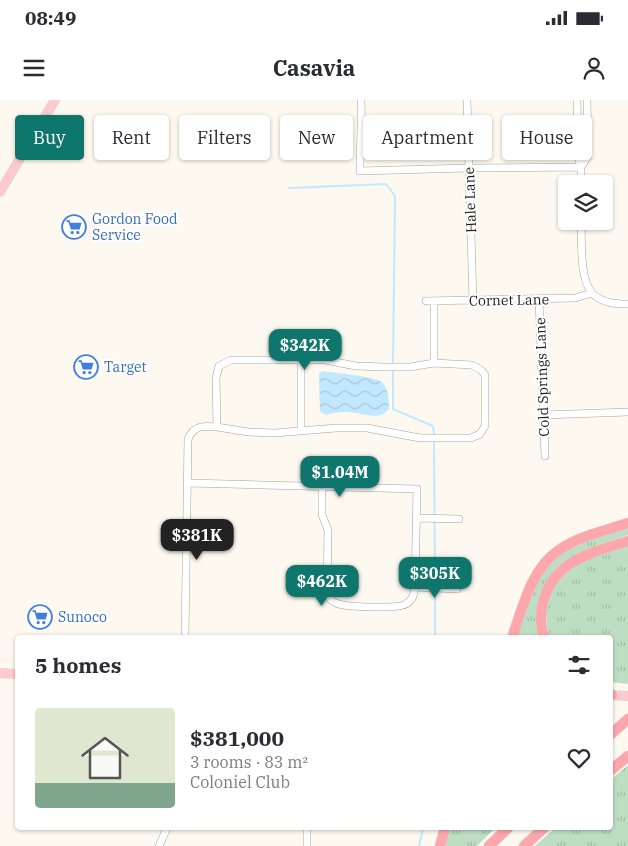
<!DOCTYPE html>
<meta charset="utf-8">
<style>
body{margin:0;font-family:"IBM Plex Serif",serif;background:#f7f7f7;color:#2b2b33;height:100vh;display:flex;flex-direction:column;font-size:19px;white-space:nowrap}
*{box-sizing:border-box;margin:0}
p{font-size:16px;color:#7c7c81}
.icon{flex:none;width:28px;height:28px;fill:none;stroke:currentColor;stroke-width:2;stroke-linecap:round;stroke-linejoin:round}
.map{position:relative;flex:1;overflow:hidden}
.details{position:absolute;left:15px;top:535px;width:598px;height:195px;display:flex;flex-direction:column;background:#fff;border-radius:5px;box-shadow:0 1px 4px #0004}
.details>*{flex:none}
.hud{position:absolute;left:15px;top:15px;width:599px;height:45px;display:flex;gap:10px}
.controls{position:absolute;left:558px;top:75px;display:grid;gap:10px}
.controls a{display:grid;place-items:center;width:55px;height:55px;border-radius:5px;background:#fff;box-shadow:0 1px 4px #0004;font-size:25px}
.price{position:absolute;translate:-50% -42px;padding:0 11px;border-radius:10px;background:#0f766e;color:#fff;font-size:16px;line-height:32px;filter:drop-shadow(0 1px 2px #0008)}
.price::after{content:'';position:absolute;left:50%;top:30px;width:15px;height:11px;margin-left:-8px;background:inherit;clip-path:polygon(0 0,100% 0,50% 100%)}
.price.selected{background:#222;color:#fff}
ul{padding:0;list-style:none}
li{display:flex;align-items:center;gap:15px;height:125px;padding:0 20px}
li+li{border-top:1px solid #e1e1e2}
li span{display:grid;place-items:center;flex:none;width:140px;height:100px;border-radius:5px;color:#555}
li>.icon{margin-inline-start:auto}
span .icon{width:60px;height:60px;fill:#fffc;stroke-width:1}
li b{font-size:21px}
h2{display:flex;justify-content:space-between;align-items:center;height:60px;padding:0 20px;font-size:21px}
.tag{padding:0 18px;border-radius:5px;background:#fff;box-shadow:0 1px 4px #0004;font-size:18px;line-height:45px}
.tag.selected{background:#0f766e;color:#fff}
.status{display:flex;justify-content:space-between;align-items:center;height:35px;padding:0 25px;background:#fff;direction:ltr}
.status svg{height:14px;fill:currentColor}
header{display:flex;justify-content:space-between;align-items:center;height:65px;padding:0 20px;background:#fff;font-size:22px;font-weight:700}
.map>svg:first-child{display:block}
.grass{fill:url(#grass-tufts)}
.water{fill:url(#water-waves)}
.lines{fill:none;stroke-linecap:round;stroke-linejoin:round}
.stream{stroke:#c1e8fe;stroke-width:2}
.minor-casing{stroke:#a6a299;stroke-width:8}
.major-casing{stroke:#d7d6d6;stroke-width:10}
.highway-casing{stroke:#d7d6d6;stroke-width:11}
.minor{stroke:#fff;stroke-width:7}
.major{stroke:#fecace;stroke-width:9}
.highway{stroke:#fda7ad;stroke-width:10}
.labels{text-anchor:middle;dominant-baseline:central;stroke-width:4;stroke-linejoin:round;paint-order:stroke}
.street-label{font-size:14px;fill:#201e1b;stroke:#fff}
.shop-label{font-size:14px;fill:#366cbe;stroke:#fff;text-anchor:start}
</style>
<div class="status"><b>08:49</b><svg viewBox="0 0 49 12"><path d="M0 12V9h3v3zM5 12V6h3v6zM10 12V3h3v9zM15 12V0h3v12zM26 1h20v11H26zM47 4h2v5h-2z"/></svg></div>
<header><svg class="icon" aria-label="menu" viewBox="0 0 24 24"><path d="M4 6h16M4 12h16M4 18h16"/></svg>Casavia<svg class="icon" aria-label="person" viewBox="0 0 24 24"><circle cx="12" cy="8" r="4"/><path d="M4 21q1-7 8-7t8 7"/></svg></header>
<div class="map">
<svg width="628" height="746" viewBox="0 0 628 746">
<defs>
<pattern id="grass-tufts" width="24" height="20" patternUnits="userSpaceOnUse" patternTransform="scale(1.25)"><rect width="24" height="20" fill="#bddec3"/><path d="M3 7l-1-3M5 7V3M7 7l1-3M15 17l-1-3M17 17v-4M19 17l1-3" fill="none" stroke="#a2bea7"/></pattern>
<pattern id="water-waves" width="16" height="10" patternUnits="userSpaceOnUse" patternTransform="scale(1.25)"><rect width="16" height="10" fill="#c1e8fe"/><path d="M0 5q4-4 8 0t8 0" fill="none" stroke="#a6c7d9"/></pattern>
</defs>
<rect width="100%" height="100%" fill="#fef9f0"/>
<path class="grass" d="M 628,427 L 628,435 C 601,445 571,451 552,474 L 539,537 L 518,538 C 524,517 529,493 541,475 C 560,446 596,438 628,427 Z
M 628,445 L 628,584 L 610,582 L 610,538 L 549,538 C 541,509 552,477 580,463 C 595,456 612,451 628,445 Z
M 628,665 L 628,746 L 535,746 L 555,728 L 610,728 L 610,680 Z
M 449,728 L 495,728 L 477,746 L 444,746 Z"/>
<path class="water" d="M 322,271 C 334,273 376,276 383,283 C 389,291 389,300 389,309 C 380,320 369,315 356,313 C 346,311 335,312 325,315 L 320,311 L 319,274 Z"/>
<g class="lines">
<path class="stream" d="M 289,88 L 386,84 L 395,96 L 393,264
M 393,269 L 393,309 L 433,326 L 434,335
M 434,340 L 435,485
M 435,490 L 435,538
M 419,746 L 423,728"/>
<g class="minor-casing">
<path id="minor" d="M 361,0 C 362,24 360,47 360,71 L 468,68 L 581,67 L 581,84
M 467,0 L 473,201
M 577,0 L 578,56 L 581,67 L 588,56 L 587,0
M 581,121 C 582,140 579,178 592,193 C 601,203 616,204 628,204
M 539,199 L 545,356
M 426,201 L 575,198 L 592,193
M 543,315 L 628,312
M 217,327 L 248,332 L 275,333 L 336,328 L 367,328 L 420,338 L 471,338 L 480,334 L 485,326 L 485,275 L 480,269 L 472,265 L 434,263
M 301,331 L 301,260
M 188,383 L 417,389 L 415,487 C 414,494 413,500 406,504 C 399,509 348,507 339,504 C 333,503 330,500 327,495 L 328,430 L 322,415 L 322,386
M 416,418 L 459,419
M 415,487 L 457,489
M 185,538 L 188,339 C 194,325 203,326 217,327 L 216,278 L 219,266 L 231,260 L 325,260 L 356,266 L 385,267 L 410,267 L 434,263 L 434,201
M 307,728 L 307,746
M 159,746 L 167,728"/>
</g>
<g class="major-casing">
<path id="major" d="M 0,92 L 55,0
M 0,573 L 18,574
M 610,595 L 628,596"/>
</g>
<g class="highway-casing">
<path id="highway" d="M 512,538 C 523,507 531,469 559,450 C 579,436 605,431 628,423
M 544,538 C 540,526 540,515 543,503 C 553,460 592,453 628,441
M 610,594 L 612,595
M 610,635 L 628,619
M 610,671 L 628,656
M 440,746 L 445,728
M 489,746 L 508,728
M 524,746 L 544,728"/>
</g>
<use href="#minor" class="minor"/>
<use href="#major" class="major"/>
<use href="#highway" class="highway"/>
</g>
<defs>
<g id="supermarket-ring" transform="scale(1.25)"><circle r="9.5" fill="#fff" stroke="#3f7fe0" stroke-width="1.5"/><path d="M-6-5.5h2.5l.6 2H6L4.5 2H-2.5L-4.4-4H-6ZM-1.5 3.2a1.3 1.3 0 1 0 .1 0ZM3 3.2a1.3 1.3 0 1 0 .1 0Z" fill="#3f7fe0"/></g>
</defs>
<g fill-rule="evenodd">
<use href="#supermarket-ring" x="74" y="127"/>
<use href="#supermarket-ring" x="86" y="267"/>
<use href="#supermarket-ring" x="40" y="517"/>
</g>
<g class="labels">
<g class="street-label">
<text transform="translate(470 100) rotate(-92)">Hale Lane</text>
<text transform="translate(509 200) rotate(-1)">Cornet Lane</text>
<text transform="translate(542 277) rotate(-92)">Cold Springs Lane</text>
</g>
<g class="shop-label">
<text x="92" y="119">Gordon Food<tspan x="92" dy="16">Service</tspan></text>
<text x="104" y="267">Target</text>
<text x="58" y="517">Sunoco</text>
</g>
</g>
</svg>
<div class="controls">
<a><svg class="icon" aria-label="layers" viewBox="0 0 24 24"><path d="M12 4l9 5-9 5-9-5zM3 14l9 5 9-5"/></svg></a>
</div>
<b class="price" style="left:305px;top:271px">$342K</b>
<b class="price" style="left:340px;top:398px">$1.04M</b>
<b class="price selected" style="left:197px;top:461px">$381K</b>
<b class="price" style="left:435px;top:499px">$305K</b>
<b class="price" style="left:322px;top:507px">$462K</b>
<div class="hud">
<a class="tag selected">Buy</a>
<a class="tag">Rent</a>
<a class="tag">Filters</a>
<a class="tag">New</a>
<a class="tag">Apartment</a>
<a class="tag">House</a>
</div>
<section class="details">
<h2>5 homes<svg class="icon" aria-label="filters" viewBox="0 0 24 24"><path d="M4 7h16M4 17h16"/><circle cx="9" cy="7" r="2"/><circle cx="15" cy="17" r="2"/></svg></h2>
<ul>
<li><span style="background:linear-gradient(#dfe7d0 75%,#7fa58c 0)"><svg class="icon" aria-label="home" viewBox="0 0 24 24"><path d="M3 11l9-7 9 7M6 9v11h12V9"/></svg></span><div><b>$381,000</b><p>3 rooms · 83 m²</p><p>Coloniel Club</p></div><svg class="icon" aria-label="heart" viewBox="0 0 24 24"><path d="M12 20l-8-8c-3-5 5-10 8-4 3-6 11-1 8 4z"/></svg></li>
</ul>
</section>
</div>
